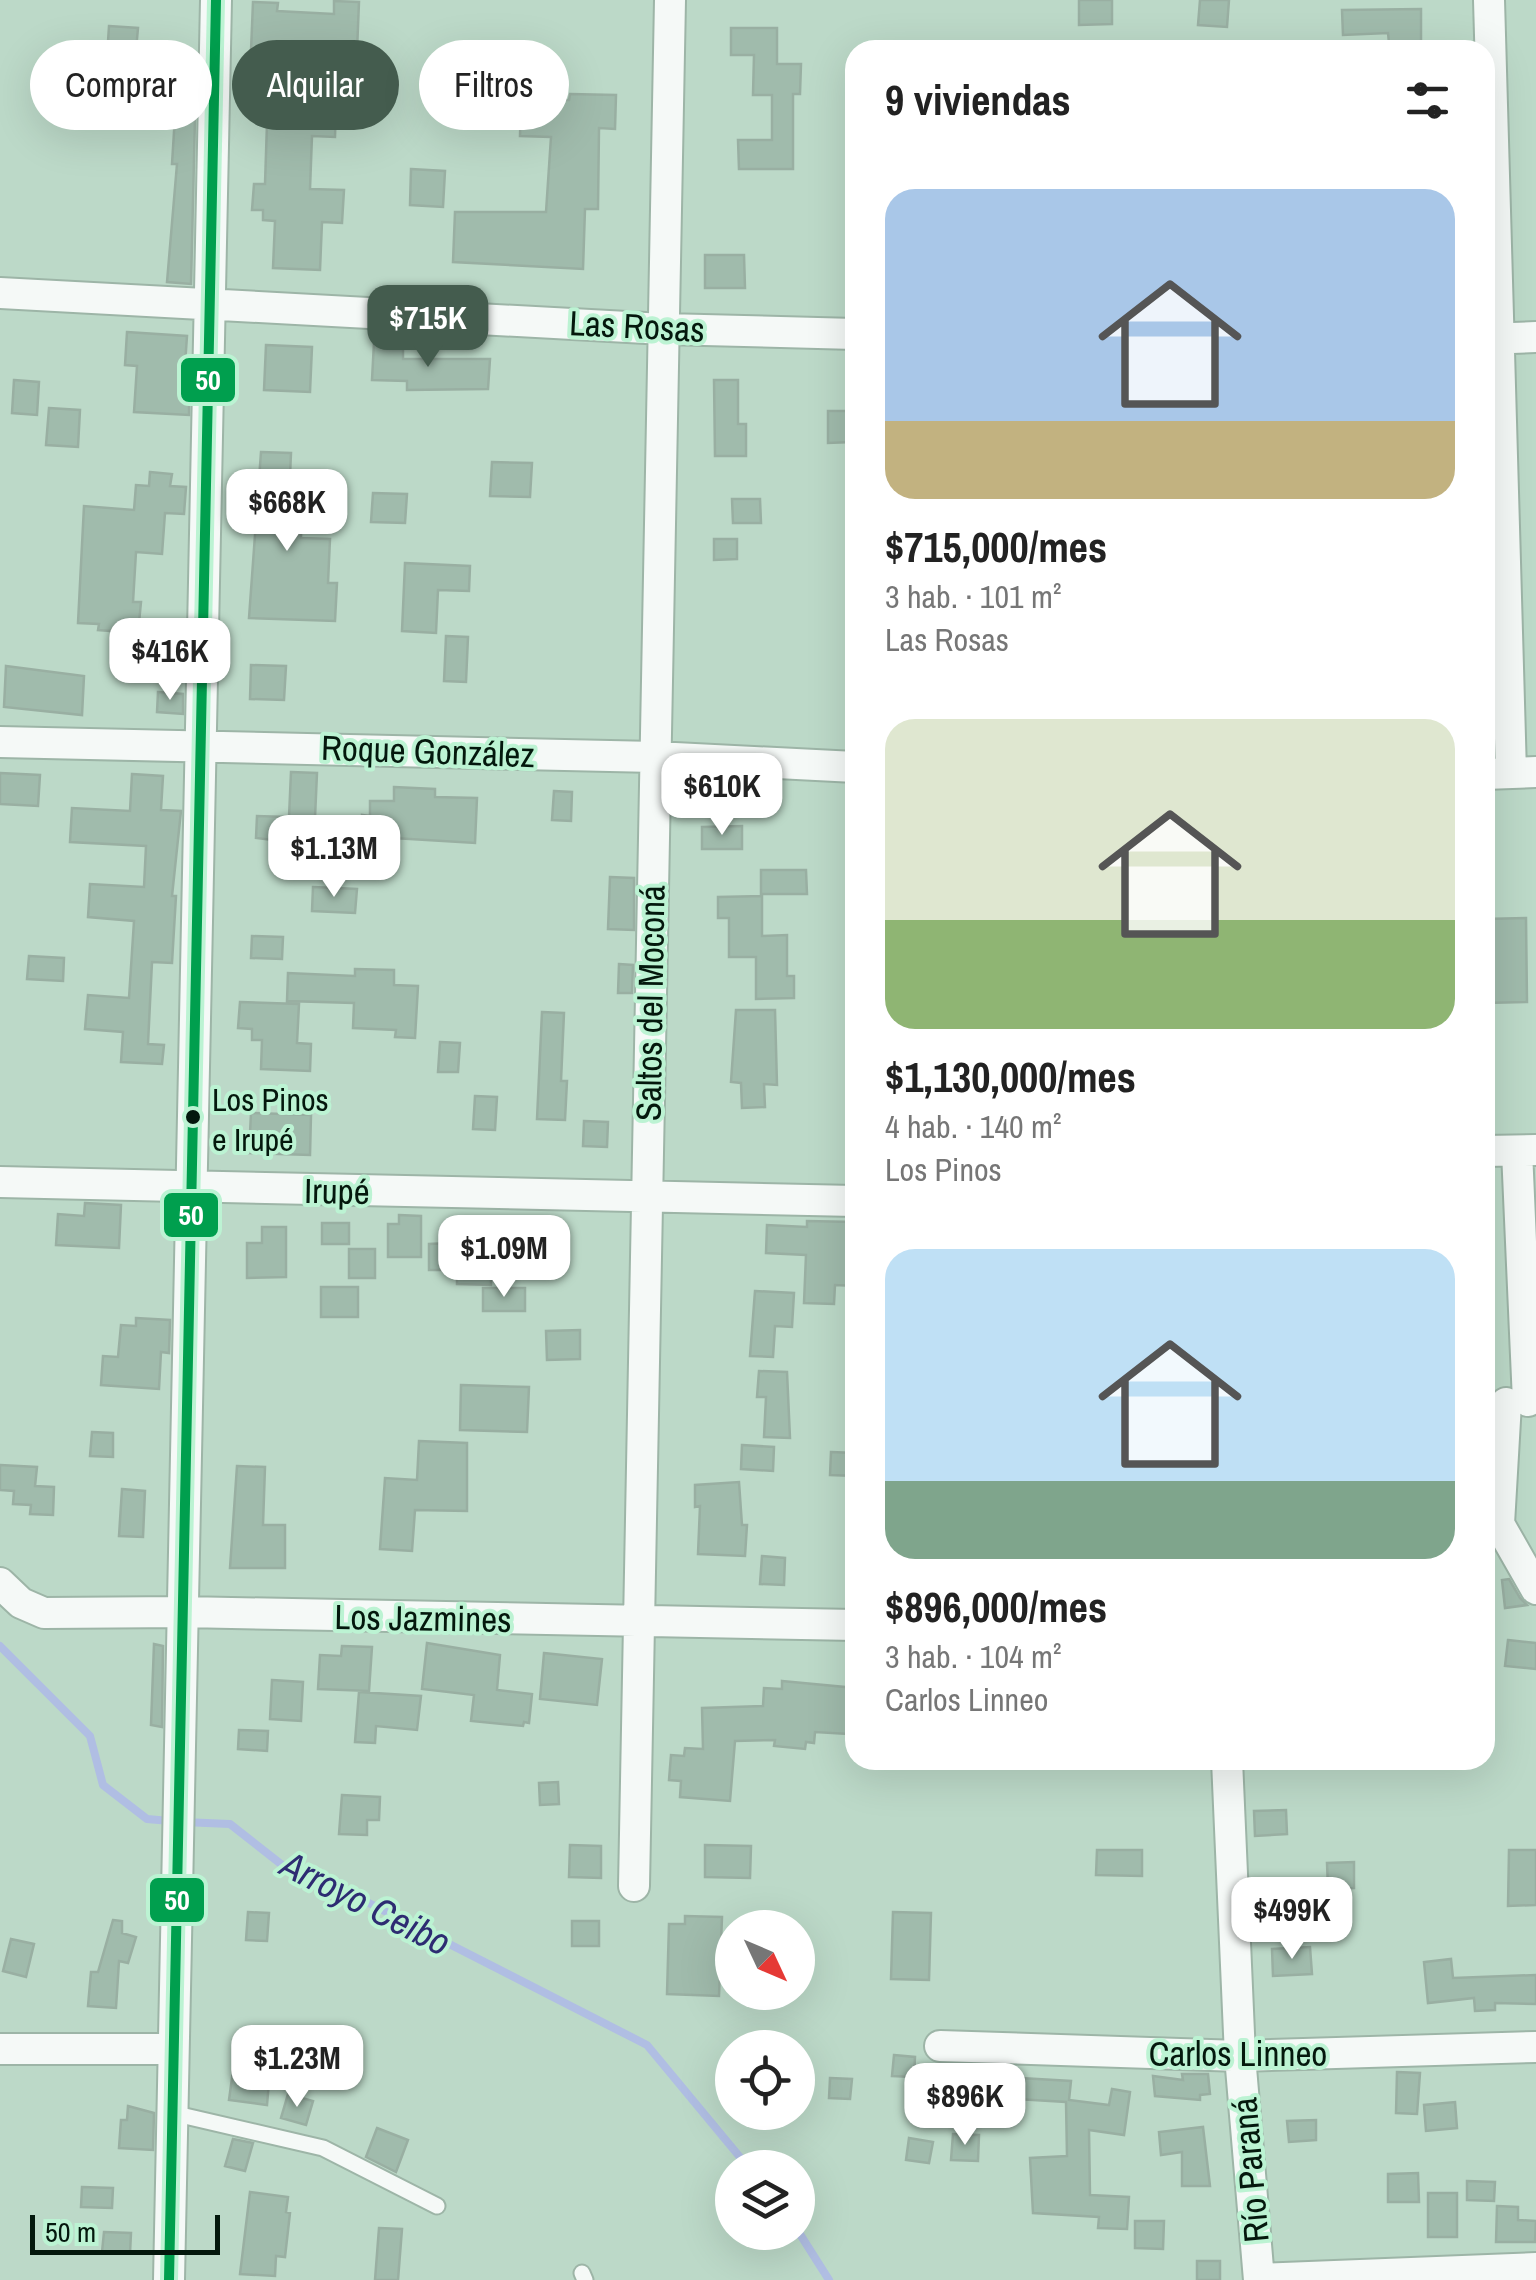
<!DOCTYPE html>
<html lang="es">
<meta charset="utf-8">
<style>
body{margin:0;font-family:"Archivo Narrow",sans-serif;background:#f2f2f2;color:#222;height:100vh;display:flex;flex-direction:column;font-size:38px;white-space:nowrap}
*{box-sizing:border-box;margin:0}
p{font-size:32px;color:#767676}
.icon{flex:none;width:55px;height:55px;fill:none;stroke:currentColor;stroke-width:2;stroke-linecap:round;stroke-linejoin:round}
.map{position:relative;flex:1;overflow:hidden}
.details{position:absolute;left:845px;top:40px;width:650px;height:1730px;display:flex;flex-direction:column;background:#fff;border-radius:30px;box-shadow:0 10px 40px #0002}
.details>*{flex:none}
.guide{position:absolute;left:30px;top:40px;width:665px;height:90px;display:flex;gap:20px}
.needle{width:65px;rotate:134deg}
.fabs{position:absolute;left:715px;top:1910px;display:grid;gap:20px}
.fabs a{display:grid;place-items:center;width:100px;height:100px;border-radius:50%;background:#fff;box-shadow:0 10px 40px #0002;font-size:50px}
.scale{position:absolute;left:30px;bottom:25px;width:190px;box-sizing:border-box;padding-left:10px;border:5px solid #04180d;border-top:0;font-size:28px;line-height:35px;white-space:nowrap;color:#04180d;-webkit-text-stroke:8px #bcf3d3;paint-order:stroke}
.price{position:absolute;translate:-50% -85px;padding:0 22px;border-radius:20px;background:#fff;color:#222;font-size:32px;line-height:65px;filter:drop-shadow(0 2px 5px #0008)}
.price::after{content:'';position:absolute;left:50%;top:60px;width:30px;height:22px;margin-left:-15px;background:inherit;clip-path:polygon(0 0,100% 0,50% 100%)}
.price.current{background:#445c4e;color:#fff}
ul{padding:0;list-style:none}
li{display:grid;align-content:center;gap:20px;height:530px;padding:0 40px}
li span{display:grid;place-items:center;height:310px;border-radius:30px;color:#555}
li>.icon{margin-inline-start:auto}
span .icon{width:180px;height:180px;fill:#fffc;stroke-width:1}
li b{font-size:42px}
h2{display:flex;justify-content:space-between;align-items:center;height:120px;padding:0 40px;font-size:42px}
.tag{padding:0 35px;border-radius:45px;background:#fff;box-shadow:0 10px 40px #0002;font-size:35px;line-height:90px}
.tag.current{background:#445c4e;color:#fff}
.map>svg:first-child{display:block}
.lines{fill:none;stroke-linecap:round;stroke-linejoin:round}
.stream{stroke:#b0bee3;stroke-width:8}
.building{fill:#a0bbac;stroke:#99afa2;stroke-width:2.5}
.service-casing{stroke:#9db5a7;stroke-width:19}
.minor-casing{stroke:#9db5a7;stroke-width:34}
.service{stroke:#f5f9f7;stroke-width:15}
.minor{stroke:#f5f9f7;stroke-width:30}
.bus-1-casing{stroke:#bcf3d3;stroke-width:18}
.bus-1{stroke:#009f4e;stroke-width:10}
.bus-dot{fill:#04180d;stroke:#bcf3d3;stroke-width:4}
.labels{text-anchor:middle;dominant-baseline:central;stroke-width:8;stroke-linejoin:round;paint-order:stroke}
.bus-label{font-size:32px;fill:#04180d;stroke:#bcf3d3;text-anchor:start}
.street-label{font-size:35px;fill:#04180d;stroke:#bcf3d3}
.water-label{font-size:38px;font-style:italic;fill:#2d2c72;stroke:#bcf3d3}
.line-badge{stroke:#bcf3d3;stroke-width:4}
.badge-label{font-size:28px;text-anchor:middle;font-weight:bold;fill:#fff}
</style>
<div class="map">
<svg width="1536" height="2280" viewBox="0 0 1536 2280">
<rect width="100%" height="100%" fill="#bcd9c8"/>
<g class="lines">
<path class="stream" d="M 0,1646 L 90,1736 L 103,1785 L 147,1819 L 170,1821
M 183,1822 L 230,1824 L 300,1879 L 359,1898 L 647,2045 L 749,2168
M 798,2231 L 829,2280"/>
</g>
<path class="building" d="M 1079,0 L 1112,0 L 1112,24 L 1079,25 Z
M 1200,0 L 1229,0 L 1227,27 L 1198,25 Z
M 334,1 L 359,2 L 357,51 L 312,50 L 310,105 L 336,106 L 335,137 L 312,136 L 310,189 L 344,190 L 342,223 L 322,222 L 320,270 L 273,268 L 275,221 L 263,220 L 263,210 L 252,210 L 254,184 L 265,184 L 268,93 L 275,94 L 277,52 L 251,51 L 253,2 L 278,3 L 277,11 L 334,14 Z
M 1421,9 L 1421,43 L 1389,43 L 1388,33 L 1343,35 L 1342,10 Z
M 109,26 L 138,28 L 135,61 L 160,62 L 158,92 L 105,89 Z
M 731,28 L 777,28 L 777,64 L 801,64 L 800,94 L 793,94 L 793,169 L 739,169 L 738,140 L 772,140 L 772,95 L 753,95 L 754,55 L 731,55 Z
M 570,94 L 616,95 L 615,129 L 599,128 L 598,209 L 585,209 L 583,269 L 453,262 L 455,212 L 546,212 L 551,137 L 520,136 L 521,99 L 569,100 Z
M 175,116 L 195,118 L 191,284 L 167,282 L 177,164 L 172,164 Z
M 411,169 L 445,171 L 443,207 L 410,205 Z
M 705,255 L 744,255 L 745,288 L 705,288 Z
M 127,332 L 187,336 L 183,393 L 189,394 L 189,415 L 134,412 L 137,366 L 125,365 Z
M 374,342 L 403,343 L 403,359 L 490,359 L 488,389 L 407,390 L 407,381 L 372,380 Z
M 266,345 L 312,347 L 310,392 L 264,390 Z
M 14,380 L 39,382 L 37,415 L 12,413 Z
M 714,380 L 738,380 L 738,424 L 746,424 L 746,456 L 715,456 Z
M 49,408 L 80,410 L 78,447 L 46,445 Z
M 828,411 L 852,411 L 852,442 L 828,443 Z
M 261,452 L 291,453 L 289,498 L 302,499 L 301,538 L 330,539 L 328,583 L 337,583 L 335,621 L 249,618 Z
M 492,462 L 532,463 L 530,497 L 490,496 Z
M 150,472 L 172,474 L 170,486 L 186,487 L 184,514 L 165,513 L 162,554 L 136,552 L 133,602 L 141,602 L 138,633 L 98,630 L 99,624 L 78,623 L 84,506 L 134,510 L 136,485 L 149,486 Z
M 373,493 L 407,494 L 405,523 L 371,522 Z
M 732,499 L 760,499 L 761,523 L 733,523 Z
M 714,539 L 737,539 L 737,559 L 714,560 Z
M 405,563 L 470,566 L 469,591 L 438,590 L 436,633 L 402,631 Z
M 446,636 L 468,637 L 466,682 L 444,681 Z
M 251,665 L 286,666 L 284,700 L 250,699 Z
M 6,666 L 84,676 L 82,715 L 4,707 Z
M 158,692 L 183,694 L 183,714 L 157,712 Z
M 291,772 L 317,773 L 315,818 L 322,819 L 321,846 L 256,838 L 257,816 L 289,817 Z
M 0,773 L 40,775 L 38,806 L 0,804 Z
M 132,774 L 163,776 L 161,810 L 181,811 L 172,896 L 176,896 L 172,963 L 152,962 L 148,1044 L 164,1045 L 162,1064 L 121,1062 L 123,1032 L 85,1029 L 88,995 L 129,998 L 134,921 L 88,917 L 90,884 L 144,887 L 146,846 L 70,842 L 72,808 L 130,811 Z
M 394,787 L 435,789 L 435,797 L 477,798 L 475,843 L 361,836 L 362,815 L 370,816 L 370,801 L 394,801 Z
M 554,791 L 572,792 L 571,821 L 552,820 Z
M 742,826 L 742,849 L 702,849 L 702,827 Z
M 761,870 L 806,870 L 807,894 L 761,894 Z
M 610,877 L 634,878 L 634,930 L 608,929 Z
M 313,887 L 357,889 L 355,913 L 312,911 Z
M 762,896 L 762,936 L 787,935 L 787,976 L 794,976 L 794,998 L 756,999 L 756,957 L 729,957 L 729,918 L 718,918 L 718,897 Z
M 1526,918 L 1527,1002 L 1485,1003 L 1485,919 Z
M 252,936 L 283,937 L 282,959 L 251,958 Z
M 29,956 L 64,958 L 63,981 L 27,979 Z
M 619,964 L 633,965 L 632,993 L 618,993 Z
M 355,969 L 394,970 L 394,985 L 418,986 L 415,1038 L 395,1037 L 396,1030 L 353,1028 L 354,1003 L 287,1001 L 288,973 L 355,976 Z
M 240,1002 L 299,1004 L 297,1043 L 311,1044 L 310,1071 L 261,1069 L 262,1040 L 252,1040 L 252,1029 L 238,1028 Z
M 736,1010 L 775,1010 L 777,1085 L 764,1084 L 765,1107 L 742,1108 L 741,1083 L 731,1082 Z
M 542,1012 L 564,1013 L 561,1081 L 567,1081 L 565,1120 L 537,1119 Z
M 440,1042 L 460,1043 L 458,1072 L 438,1072 Z
M 475,1096 L 497,1097 L 495,1130 L 473,1129 Z
M 251,1113 L 311,1115 L 310,1155 L 249,1153 Z
M 584,1121 L 608,1122 L 607,1147 L 583,1146 Z
M 85,1203 L 121,1205 L 119,1248 L 56,1245 L 58,1214 L 84,1216 Z
M 399,1215 L 421,1216 L 421,1257 L 388,1257 L 388,1224 L 399,1224 Z
M 807,1221 L 855,1222 L 855,1286 L 835,1285 L 834,1304 L 804,1303 L 806,1255 L 766,1253 L 767,1225 L 807,1227 Z
M 322,1223 L 349,1223 L 349,1244 L 322,1244 Z
M 262,1227 L 286,1227 L 286,1277 L 247,1278 L 247,1243 L 262,1243 Z
M 450,1243 L 449,1270 L 429,1270 L 429,1244 Z
M 349,1249 L 375,1249 L 375,1278 L 349,1278 Z
M 457,1256 L 491,1256 L 491,1285 L 457,1284 Z
M 321,1287 L 358,1287 L 358,1317 L 321,1317 Z
M 483,1288 L 525,1288 L 525,1311 L 483,1311 Z
M 755,1291 L 794,1293 L 792,1327 L 775,1326 L 773,1357 L 750,1356 Z
M 136,1318 L 170,1320 L 169,1353 L 161,1352 L 159,1389 L 101,1385 L 103,1356 L 118,1357 L 121,1325 L 136,1326 Z
M 580,1330 L 580,1359 L 547,1360 L 546,1331 Z
M 759,1371 L 787,1372 L 790,1438 L 764,1437 L 766,1397 L 757,1397 Z
M 461,1385 L 529,1387 L 527,1432 L 460,1430 Z
M 92,1432 L 113,1433 L 113,1457 L 90,1456 Z
M 419,1441 L 467,1443 L 467,1511 L 415,1510 L 412,1551 L 380,1549 L 385,1478 L 417,1480 Z
M 742,1445 L 774,1447 L 773,1471 L 741,1469 Z
M 831,1452 L 855,1453 L 855,1476 L 830,1475 Z
M 0,1465 L 37,1467 L 35,1486 L 54,1487 L 53,1515 L 30,1514 L 31,1505 L 13,1504 L 14,1491 L 0,1490 Z
M 237,1466 L 265,1467 L 263,1525 L 285,1525 L 285,1568 L 230,1568 Z
M 739,1482 L 742,1525 L 747,1525 L 745,1556 L 698,1554 L 700,1506 L 695,1507 L 695,1485 Z
M 122,1489 L 145,1491 L 143,1537 L 119,1536 Z
M 762,1556 L 785,1558 L 784,1585 L 760,1584 Z
M 1509,1579 L 1520,1598 L 1527,1605 L 1505,1608 L 1502,1580 Z
M 1508,1640 L 1536,1643 L 1536,1669 L 1505,1666 Z
M 427,1643 L 500,1655 L 497,1690 L 532,1694 L 529,1723 L 524,1722 L 523,1726 L 471,1721 L 474,1695 L 422,1689 Z
M 154,1644 L 163,1646 L 162,1727 L 151,1725 Z
M 342,1646 L 372,1647 L 369,1691 L 318,1689 L 320,1655 L 341,1656 Z
M 544,1653 L 602,1659 L 597,1705 L 540,1699 Z
M 272,1680 L 303,1682 L 301,1721 L 270,1719 Z
M 782,1681 L 855,1688 L 855,1724 L 849,1724 L 848,1734 L 815,1732 L 814,1743 L 806,1742 L 805,1749 L 774,1746 L 775,1740 L 735,1741 L 730,1801 L 680,1797 L 681,1781 L 669,1780 L 671,1755 L 684,1756 L 685,1748 L 703,1749 L 702,1708 L 763,1706 L 764,1688 L 782,1689 Z
M 359,1692 L 421,1696 L 417,1730 L 376,1726 L 375,1743 L 355,1742 Z
M 239,1730 L 268,1731 L 267,1751 L 238,1749 Z
M 558,1782 L 559,1804 L 540,1805 L 539,1783 Z
M 342,1795 L 380,1797 L 379,1820 L 367,1820 L 367,1835 L 339,1834 Z
M 1286,1810 L 1287,1834 L 1255,1836 L 1254,1811 Z
M 570,1845 L 601,1846 L 601,1878 L 569,1877 Z
M 705,1845 L 751,1846 L 750,1878 L 705,1877 Z
M 1097,1850 L 1142,1850 L 1142,1876 L 1096,1875 Z
M 1509,1850 L 1536,1850 L 1536,1905 L 1508,1906 Z
M 1354,1862 L 1354,1888 L 1328,1889 L 1327,1863 Z
M 248,1912 L 269,1913 L 267,1941 L 246,1940 Z
M 893,1912 L 931,1913 L 929,1980 L 891,1979 Z
M 685,1916 L 722,1917 L 719,1996 L 667,1994 L 669,1924 L 685,1924 Z
M 113,1920 L 122,1921 L 122,1933 L 136,1937 L 128,1963 L 119,1961 L 116,2008 L 88,2006 L 91,1972 L 98,1972 Z
M 572,1921 L 599,1921 L 599,1946 L 572,1946 Z
M 11,1939 L 34,1944 L 26,1977 L 3,1971 Z
M 1310,1947 L 1312,1974 L 1273,1976 L 1272,1949 Z
M 1451,1959 L 1453,1978 L 1536,1975 L 1536,2004 L 1495,2003 L 1495,2010 L 1475,2011 L 1474,1998 L 1428,2003 L 1424,1962 Z
M 238,2034 L 273,2035 L 267,2105 L 229,2100 Z
M 331,2034 L 356,2034 L 356,2056 L 331,2056 Z
M 894,2055 L 915,2057 L 914,2077 L 892,2076 Z
M 1397,2072 L 1420,2073 L 1417,2114 L 1396,2113 Z
M 1182,2074 L 1208,2074 L 1210,2094 L 1200,2095 L 1200,2100 L 1155,2096 L 1153,2076 L 1183,2080 Z
M 1003,2077 L 1071,2081 L 1069,2100 L 1109,2105 L 1112,2089 L 1130,2092 L 1124,2135 L 1089,2130 L 1090,2195 L 1129,2197 L 1127,2229 L 1098,2228 L 1099,2217 L 1033,2213 L 1030,2158 L 1067,2156 L 1066,2102 L 1001,2098 Z
M 830,2078 L 852,2079 L 850,2099 L 829,2098 Z
M 288,2094 L 313,2101 L 306,2125 L 281,2118 Z
M 1455,2102 L 1457,2128 L 1426,2131 L 1424,2105 Z
M 128,2106 L 154,2113 L 153,2150 L 119,2148 L 121,2120 L 127,2120 Z
M 1316,2120 L 1316,2140 L 1289,2142 L 1287,2121 Z
M 1203,2127 L 1210,2186 L 1182,2186 L 1182,2152 L 1161,2155 L 1159,2132 Z
M 377,2128 L 408,2140 L 396,2172 L 366,2157 Z
M 953,2134 L 979,2135 L 978,2161 L 951,2160 Z
M 909,2138 L 933,2142 L 929,2163 L 906,2160 Z
M 233,2139 L 253,2143 L 245,2171 L 225,2166 Z
M 1418,2173 L 1419,2202 L 1388,2202 L 1388,2174 Z
M 1467,2181 L 1495,2182 L 1494,2201 L 1467,2200 Z
M 82,2187 L 113,2188 L 112,2208 L 81,2207 Z
M 250,2192 L 288,2197 L 286,2212 L 290,2213 L 285,2257 L 276,2256 L 275,2276 L 240,2274 Z
M 1428,2193 L 1457,2193 L 1457,2237 L 1428,2237 Z
M 1497,2206 L 1518,2207 L 1518,2220 L 1536,2221 L 1535,2242 L 1496,2242 Z
M 1135,2221 L 1164,2221 L 1163,2249 L 1135,2248 Z
M 379,2228 L 402,2229 L 398,2280 L 375,2280 Z
M 104,2232 L 131,2233 L 130,2253 L 102,2252 Z
M 1197,2261 L 1220,2261 L 1220,2280 L 1197,2280 Z"/>
<g class="lines">
<g class="service-casing">
<path id="service" d="M 172,2113 L 323,2148 L 437,2206
M 582,2273 L 585,2280"/>
</g>
<g class="minor-casing">
<path id="minor" d="M 1489,0 L 1511,773
M 0,293 L 664,329 L 855,334
M 1485,339 L 1536,337
M 0,742 L 655,757 L 855,767
M 1485,774 L 1536,772
M 1485,1151 L 1536,1150
M 1517,1151 L 1528,1401
M 0,1182 L 855,1201
M 1506,1403 L 1499,1524 L 1536,1589
M 0,1583 L 21,1603 L 44,1613 L 183,1612 L 855,1625
M 1227,1760 L 1240,2056 L 1259,2280
M 634,1886 L 670,0
M 940,2046 L 1240,2056 L 1536,2047
M 0,2049 L 173,2049
M 1259,2279 L 1536,2268
M 169,2280 L 216,0"/>
</g>
<use href="#service" class="service"/>
<use href="#minor" class="minor"/>
<g class="bus-1-casing">
<path id="bus-1" d="M 169,2280 L 216,0"/>
</g>
<use href="#bus-1" class="bus-1"/>
</g>
<circle class="bus-dot" cx="193" cy="1117" r="9"/>
<g class="labels">
<g class="bus-label">
<text x="212" y="1099">Los Pinos<tspan x="212" dy="40">e Irupé</tspan></text>
</g>
<g class="street-label">
<text transform="translate(637 326) rotate(3)">Las Rosas</text>
<text transform="translate(428 751) rotate(2)">Roque González</text>
<text transform="translate(650 1003) rotate(-89)">Saltos del Moconá</text>
<text transform="translate(337 1191) rotate(1)">Irupé</text>
<text transform="translate(423 1618) rotate(1)">Los Jazmines</text>
<text x="1238" y="2053">Carlos Linneo</text>
<text transform="translate(1250 2170) rotate(-95)">Río Paraná</text>
</g>
<g class="water-label">
<text transform="translate(366 1903) rotate(27)">Arroyo Ceibo</text>
</g>
</g>
<g class="line-badge">
<rect x="179" y="356" width="58" height="48" rx="10" fill="#009f4e"/>
<rect x="162" y="1191" width="58" height="48" rx="10" fill="#009f4e"/>
<rect x="148" y="1876" width="58" height="48" rx="10" fill="#009f4e"/>
</g>
<g class="badge-label">
<text x="208" y="390">50</text>
<text x="191" y="1225">50</text>
<text x="177" y="1910">50</text>
</g>
</svg>
<div class="fabs">
<a><svg class="needle" viewBox="-14 -14 28 28"><path d="M0-13l5 13h-10z" fill="#e53935"/><path d="M0 13l5-13h-10z" fill="#767676"/></svg></a>
<a><svg class="icon" aria-label="locate" viewBox="0 0 24 24"><circle cx="12" cy="12" r="6"/><path d="M12 2v4M12 18v4M2 12h4M18 12h4"/></svg></a>
<a><svg class="icon" aria-label="layers" viewBox="0 0 24 24"><path d="M12 4l9 5-9 5-9-5zM3 14l9 5 9-5"/></svg></a>
</div>
<div class="scale">50 m</div>
<b class="price current" style="left:428px;top:370px">$715K</b>
<b class="price" style="left:287px;top:554px">$668K</b>
<b class="price" style="left:170px;top:703px">$416K</b>
<b class="price" style="left:722px;top:838px">$610K</b>
<b class="price" style="left:334px;top:900px">$1.13M</b>
<b class="price" style="left:504px;top:1300px">$1.09M</b>
<b class="price" style="left:1292px;top:1962px">$499K</b>
<b class="price" style="left:297px;top:2110px">$1.23M</b>
<b class="price" style="left:965px;top:2148px">$896K</b>
<div class="guide">
<a class="tag">Comprar</a>
<a class="tag current">Alquilar</a>
<a class="tag">Filtros</a>
</div>
<section class="details">
<h2>9 viviendas<svg class="icon" aria-label="filters" viewBox="0 0 24 24"><path d="M4 7h16M4 17h16"/><circle cx="9" cy="7" r="2"/><circle cx="15" cy="17" r="2"/></svg></h2>
<ul>
<li><span style="background:linear-gradient(#a9c7e8 75%,#c2b280 0)"><svg class="icon" aria-label="home" viewBox="0 0 24 24"><path d="M3 11l9-7 9 7M6 9v11h12V9"/></svg></span><div><b>$715,000/mes</b><p>3 hab. · 101 m²</p><p>Las Rosas</p></div></li>
<li><span style="background:linear-gradient(#dfe7d0 65%,#8fb573 0)"><svg class="icon" aria-label="home" viewBox="0 0 24 24"><path d="M3 11l9-7 9 7M6 9v11h12V9"/></svg></span><div><b>$1,130,000/mes</b><p>4 hab. · 140 m²</p><p>Los Pinos</p></div></li>
<li><span style="background:linear-gradient(#bfe0f5 75%,#7fa58c 0)"><svg class="icon" aria-label="home" viewBox="0 0 24 24"><path d="M3 11l9-7 9 7M6 9v11h12V9"/></svg></span><div><b>$896,000/mes</b><p>3 hab. · 104 m²</p><p>Carlos Linneo</p></div></li>
</ul>
</section>
</div>
